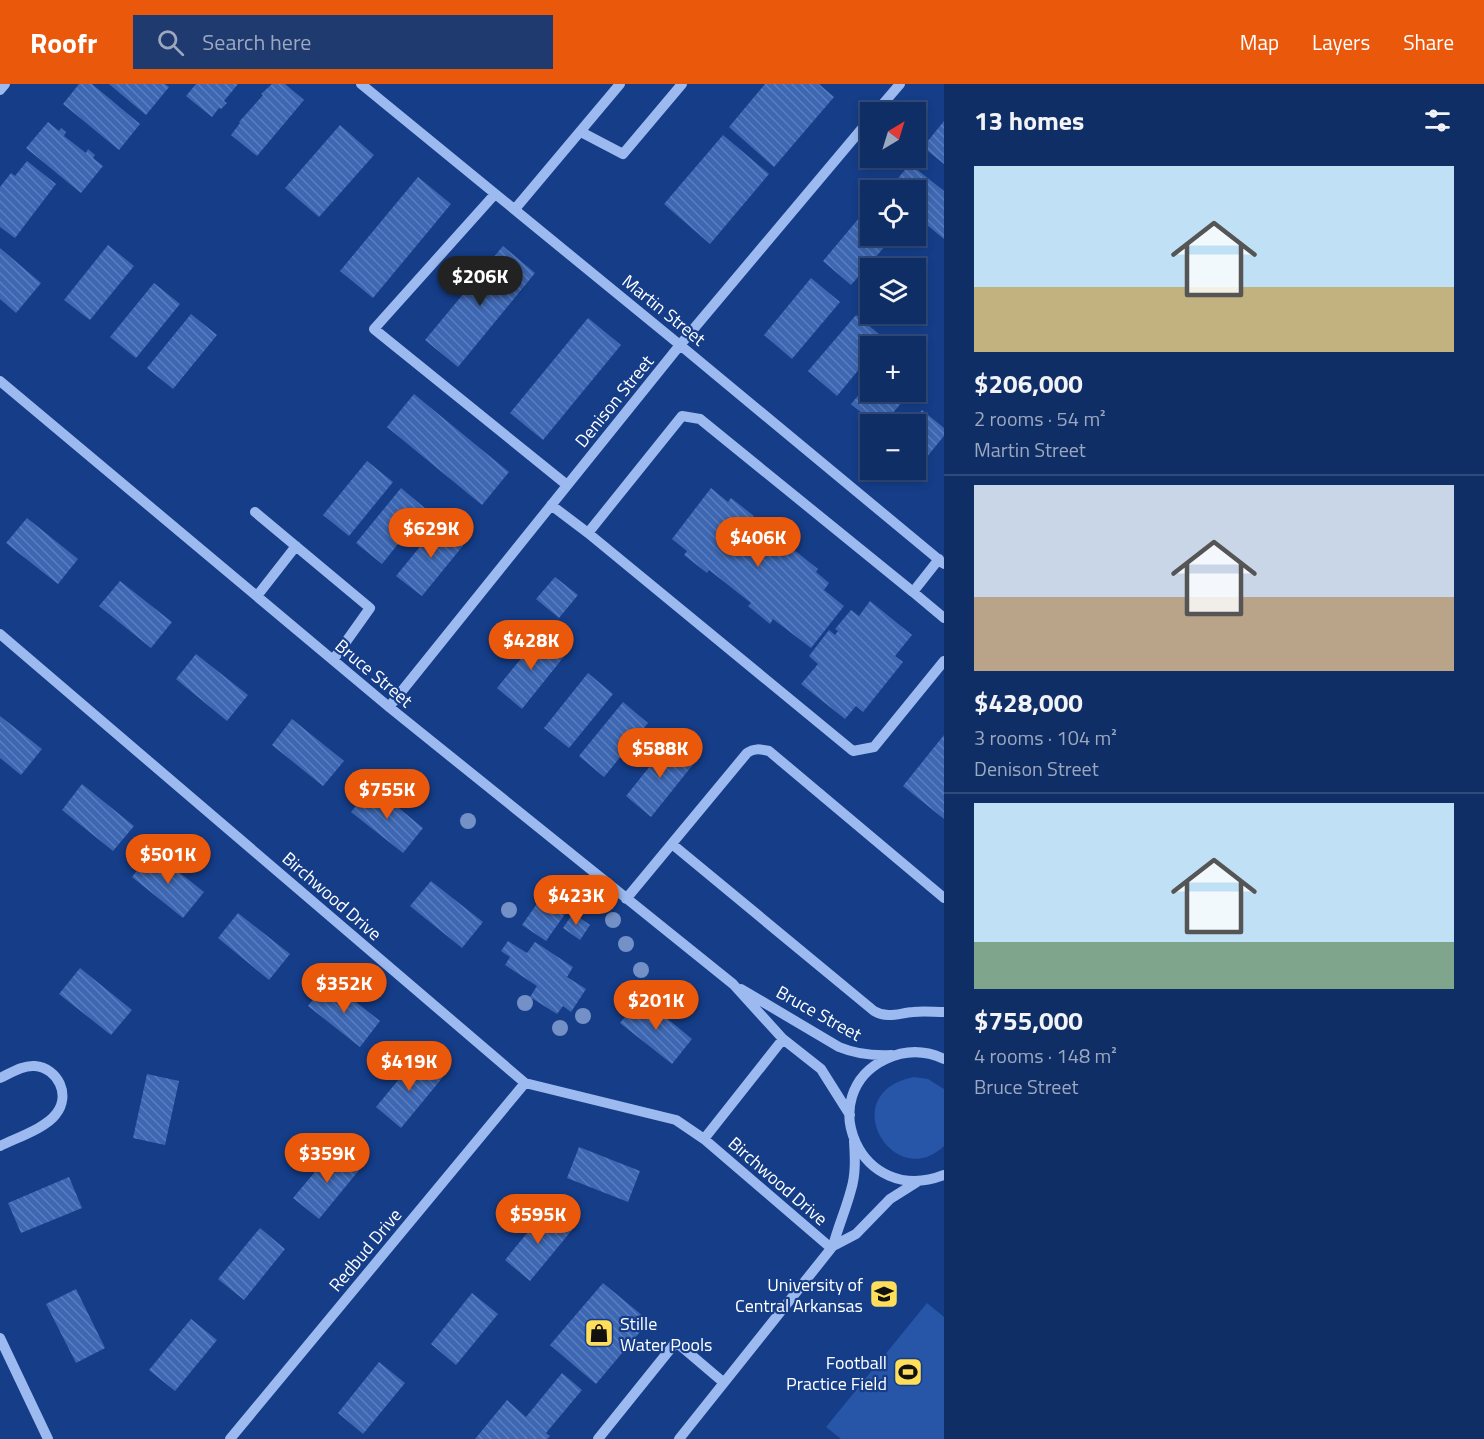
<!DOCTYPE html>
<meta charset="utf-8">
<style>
body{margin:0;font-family:"Titillium Web",sans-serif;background:#1e3a6f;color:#f1f3f6;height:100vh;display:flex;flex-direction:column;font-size:22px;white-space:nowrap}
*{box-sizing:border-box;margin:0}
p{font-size:20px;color:#9ca8bf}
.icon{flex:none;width:33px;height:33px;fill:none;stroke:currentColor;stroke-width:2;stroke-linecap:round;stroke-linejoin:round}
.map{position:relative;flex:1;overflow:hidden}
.side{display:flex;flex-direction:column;background:#102e66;width:540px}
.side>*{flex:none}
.needle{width:39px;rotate:38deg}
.controls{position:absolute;left:860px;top:18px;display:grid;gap:12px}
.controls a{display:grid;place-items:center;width:66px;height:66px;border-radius:0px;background:#102e66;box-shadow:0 3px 9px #0003,0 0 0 2px #304a7a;font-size:30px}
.price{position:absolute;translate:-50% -51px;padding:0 14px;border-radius:21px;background:#ea580c;color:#fff;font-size:20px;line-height:39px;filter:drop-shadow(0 2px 3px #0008)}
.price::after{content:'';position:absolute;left:50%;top:36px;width:18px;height:14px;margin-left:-9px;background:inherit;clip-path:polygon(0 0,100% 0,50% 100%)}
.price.on{background:#222;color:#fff}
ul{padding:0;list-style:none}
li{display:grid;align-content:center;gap:12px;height:318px;padding:0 30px}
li+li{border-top:2px solid #304a7a}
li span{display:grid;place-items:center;height:186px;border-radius:0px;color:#555}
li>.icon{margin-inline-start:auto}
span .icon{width:108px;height:108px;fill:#fffc;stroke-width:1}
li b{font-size:26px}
h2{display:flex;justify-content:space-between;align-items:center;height:72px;padding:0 30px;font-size:26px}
header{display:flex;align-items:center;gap:36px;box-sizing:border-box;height:84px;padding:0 30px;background:#ea580c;color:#fff}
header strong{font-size:28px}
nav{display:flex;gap:33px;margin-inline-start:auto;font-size:21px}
.search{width:420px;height:54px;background:#1e3a6f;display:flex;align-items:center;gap:15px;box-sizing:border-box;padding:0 21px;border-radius:0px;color:#9ca8bf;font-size:22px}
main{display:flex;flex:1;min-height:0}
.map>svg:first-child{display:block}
.green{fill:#2755a7}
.building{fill:url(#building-back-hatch)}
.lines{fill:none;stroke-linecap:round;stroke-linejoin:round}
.minor{stroke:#9cbaef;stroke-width:10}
.tree{fill:#7491c7}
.labels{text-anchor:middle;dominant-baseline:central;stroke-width:4.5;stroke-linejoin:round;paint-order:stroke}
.street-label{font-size:18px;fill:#fff;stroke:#153d88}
.poi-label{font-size:18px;fill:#fff;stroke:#153d88;text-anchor:end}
</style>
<header>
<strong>Roofr</strong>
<div class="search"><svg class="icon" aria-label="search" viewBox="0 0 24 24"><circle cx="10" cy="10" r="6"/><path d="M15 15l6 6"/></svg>Search here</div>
<nav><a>Map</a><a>Layers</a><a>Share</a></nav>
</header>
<main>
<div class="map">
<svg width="944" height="1355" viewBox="0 0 944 1355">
<defs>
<pattern id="building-back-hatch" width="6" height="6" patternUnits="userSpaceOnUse" patternTransform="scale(1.5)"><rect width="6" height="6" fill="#3d67b2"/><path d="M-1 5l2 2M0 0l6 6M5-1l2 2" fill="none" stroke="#5a7ebe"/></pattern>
</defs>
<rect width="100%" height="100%" fill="#153d88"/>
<path class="green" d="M 914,993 L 928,995 L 944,1005 L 944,1062 C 894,1110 833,1009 914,993 Z
M 927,1219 L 944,1233 L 944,1355 L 841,1355 L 826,1343 Z"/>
<path class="building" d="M 79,0 L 92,0 L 140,40 L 119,66 L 63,20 Z
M 109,0 L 165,0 L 169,3 L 146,31 Z
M 196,0 L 238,0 L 224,17 L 227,19 L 221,25 L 219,24 L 212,33 L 186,12 Z
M 272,0 L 285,0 L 304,16 L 257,72 L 231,51 L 240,39 L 239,38 L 263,11 L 261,10 Z
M 765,0 L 819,0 L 834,13 L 774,83 L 729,43 Z
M 944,37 L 944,80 L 923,63 Z
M 48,38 L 59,47 L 61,44 L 66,48 L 64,52 L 86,69 L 88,65 L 95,71 L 93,74 L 103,82 L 81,109 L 26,64 Z
M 340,41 L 374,71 L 319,133 L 285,104 Z
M 723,51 L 769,90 L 710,160 L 664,120 Z
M 27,77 L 56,100 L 15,154 L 0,143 L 0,103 L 11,89 L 15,92 Z
M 910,80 L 944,107 L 944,155 L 915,131 L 915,106 L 888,106 Z
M 418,93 L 451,120 L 373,214 L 340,187 Z
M 870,121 L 870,152 L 894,152 L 851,201 L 823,177 Z
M 108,161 L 134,182 L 90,236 L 64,216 Z
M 503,162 L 535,189 L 458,283 L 425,256 Z
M 0,164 L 41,199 L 16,229 L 0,215 Z
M 811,194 L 840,218 L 792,275 L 764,251 Z
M 154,199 L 180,220 L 136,274 L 110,253 Z
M 191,230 L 217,251 L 173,305 L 147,284 Z
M 856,231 L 885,255 L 878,262 L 870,262 L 870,272 L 837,312 L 808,287 Z
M 588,234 L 621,261 L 543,356 L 510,329 Z
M 915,277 L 927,288 L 915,302 Z
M 870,298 L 870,308 L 911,308 L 883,340 L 875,340 L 851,320 Z
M 414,310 L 509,388 L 482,421 L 387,343 Z
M 922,326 L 944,344 L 944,352 L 916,386 L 915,340 L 911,340 Z
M 367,377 L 393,398 L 349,452 L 323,431 Z
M 401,404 L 426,425 L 382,480 L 356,459 Z
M 711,404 L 728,418 L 731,414 L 754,432 L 751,436 L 792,468 L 794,466 L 818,485 L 816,488 L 829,499 L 824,506 L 844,522 L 811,564 L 773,535 L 770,540 L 748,522 L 751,519 L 709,486 L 707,489 L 684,471 L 687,467 L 672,455 Z
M 27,434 L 78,475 L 58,500 L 6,459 Z
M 441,437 L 466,458 L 422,512 L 396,492 Z
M 555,493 L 578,511 L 559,534 L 536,515 Z
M 120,497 L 172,538 L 151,564 L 99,522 Z
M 870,517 L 912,551 L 895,572 L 903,578 L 863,628 L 856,622 L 845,635 L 801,600 L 818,580 L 809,572 L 829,546 L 835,551 L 838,547 L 835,545 L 851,526 L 859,532 Z
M 541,550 L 566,570 L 522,625 L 497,604 Z
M 196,570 L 248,611 L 227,637 L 176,595 Z
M 588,589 L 613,610 L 569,664 L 544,644 Z
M 623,618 L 648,639 L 604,693 L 579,672 Z
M 0,632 L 42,665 L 21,691 L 0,674 Z
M 292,635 L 344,677 L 323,702 L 272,661 Z
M 944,651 L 944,735 L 903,702 Z
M 670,657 L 695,678 L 651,733 L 626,712 Z
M 82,700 L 134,742 L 113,767 L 62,726 Z
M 372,702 L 423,744 L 403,769 L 351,728 Z
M 152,767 L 204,808 L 183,834 L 132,793 Z
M 431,797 L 483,838 L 462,864 L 410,822 Z
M 541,814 L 565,830 L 546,857 L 522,841 Z
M 238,829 L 290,870 L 269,896 L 218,854 Z
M 573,829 L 590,841 L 580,856 L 563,844 Z
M 508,857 L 527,869 L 535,858 L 573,883 L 567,893 L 586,905 L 571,928 L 563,922 L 557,930 L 530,913 L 537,902 L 505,881 L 510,873 L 501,867 Z
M 80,884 L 132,926 L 111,951 L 59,910 Z
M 328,896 L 380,937 L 360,963 L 308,922 Z
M 641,913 L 692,955 L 672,980 L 620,939 Z
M 418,972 L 443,993 L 401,1044 L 376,1023 Z
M 147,990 L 179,997 L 165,1061 L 133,1054 Z
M 579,1063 L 640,1087 L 628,1118 L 567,1094 Z
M 335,1064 L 360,1085 L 319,1135 L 293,1114 Z
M 69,1093 L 82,1124 L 21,1149 L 8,1119 Z
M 547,1125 L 572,1146 L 530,1197 L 505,1176 Z
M 260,1144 L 285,1165 L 244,1216 L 218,1195 Z
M 603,1199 L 649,1237 L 596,1300 L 550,1261 Z
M 76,1205 L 105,1264 L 76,1279 L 46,1220 Z
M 472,1209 L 498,1230 L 456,1281 L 431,1260 Z
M 191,1235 L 217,1256 L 175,1307 L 149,1286 Z
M 379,1278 L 405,1299 L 363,1350 L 338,1329 Z
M 562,1289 L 582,1306 L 546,1349 L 550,1352 L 547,1355 L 475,1355 L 507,1316 L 526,1333 Z"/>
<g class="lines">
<path class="minor" d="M 361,0 L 680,261 L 944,480
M 0,6 L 5,0
M 876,28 L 900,0
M 581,48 L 623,70 L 682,0
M 495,110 L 374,245 L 567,401
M 515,125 L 620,0
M 0,297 L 389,623 L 733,900 L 783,955 L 821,985 L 850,1031
M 551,421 L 588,449 L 682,332 L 700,335 L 913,508 L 939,475
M 255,428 L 370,524 L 333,576
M 588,449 L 853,667 L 874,663 L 944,577
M 913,508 L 944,534
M 257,512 L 296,462
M 0,550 L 525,999 L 676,1036 L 704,1055 L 831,1164
M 389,623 L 680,261 L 870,35
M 672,760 L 874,927 C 888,935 899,929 913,928 C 923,927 934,928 944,928
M 626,815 L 747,669 C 754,664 760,665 769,667 L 944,814
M 741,905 L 839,963 C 856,970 871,972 891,971
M 944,975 C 925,966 905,966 886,975 C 812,1010 860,1124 944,1091
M 0,994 C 11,989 22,981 35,982 C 58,984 71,1011 56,1030 C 46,1044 16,1054 0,1062
M 704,1055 L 783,955
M 833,1162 L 856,1150 L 890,1115 L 917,1098
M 0,1254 L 48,1355
M 230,1355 L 525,999
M 598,1355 L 676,1258 L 723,1298
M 679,1355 L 833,1162 C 838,1143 846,1125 851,1106 C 856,1090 855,1073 854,1057"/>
</g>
<g class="tree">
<circle cx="468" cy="737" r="8"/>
<circle cx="583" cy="815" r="8"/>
<circle cx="509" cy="826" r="8"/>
<circle cx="613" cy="836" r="8"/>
<circle cx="626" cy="860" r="8"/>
<circle cx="641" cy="886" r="8"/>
<circle cx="525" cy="919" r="8"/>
<circle cx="583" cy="932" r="8"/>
<circle cx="560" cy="944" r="8"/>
</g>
<defs>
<g id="university-square" transform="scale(1.5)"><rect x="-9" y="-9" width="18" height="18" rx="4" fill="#ffde59" stroke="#153d88"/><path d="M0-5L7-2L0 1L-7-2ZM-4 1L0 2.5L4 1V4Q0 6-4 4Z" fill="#111"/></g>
<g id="shop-square" transform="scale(1.5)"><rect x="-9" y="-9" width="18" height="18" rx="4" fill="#ffde59" stroke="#153d88"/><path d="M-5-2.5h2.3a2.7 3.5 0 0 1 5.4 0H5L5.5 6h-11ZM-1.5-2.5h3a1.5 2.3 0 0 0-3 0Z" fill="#111"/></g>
<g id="stadium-square" transform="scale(1.5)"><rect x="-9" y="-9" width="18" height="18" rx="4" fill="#ffde59" stroke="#153d88"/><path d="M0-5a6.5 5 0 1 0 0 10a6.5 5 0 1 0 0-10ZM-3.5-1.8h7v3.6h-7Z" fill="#111"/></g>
</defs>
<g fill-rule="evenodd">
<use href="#university-square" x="884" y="1210"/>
<use href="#shop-square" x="599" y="1249"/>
<use href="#stadium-square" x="908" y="1288"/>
</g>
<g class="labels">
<g class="street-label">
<text transform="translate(664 226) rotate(39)">Martin Street</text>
<text transform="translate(614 317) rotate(-51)">Denison Street</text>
<text transform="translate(374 589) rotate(40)">Bruce Street</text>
<text transform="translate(332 812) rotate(41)">Birchwood Drive</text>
<text transform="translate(819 929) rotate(29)">Bruce Street</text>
<text transform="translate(778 1097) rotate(41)">Birchwood Drive</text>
<text transform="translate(365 1166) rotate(-50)">Redbud Drive</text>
</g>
<g class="poi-label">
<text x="863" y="1200">University of<tspan x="863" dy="21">Central Arkansas</tspan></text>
<text x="620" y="1239" text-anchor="start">Stille<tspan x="620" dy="21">Water Pools</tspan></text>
<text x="887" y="1278">Football<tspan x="887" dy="21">Practice Field</tspan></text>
</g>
</g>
</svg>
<div class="controls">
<a><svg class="needle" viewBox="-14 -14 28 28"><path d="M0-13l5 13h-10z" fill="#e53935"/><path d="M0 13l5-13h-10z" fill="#9ca8bf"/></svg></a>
<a><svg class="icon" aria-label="locate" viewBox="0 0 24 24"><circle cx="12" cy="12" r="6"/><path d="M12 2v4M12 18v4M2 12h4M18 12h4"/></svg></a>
<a><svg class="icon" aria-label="layers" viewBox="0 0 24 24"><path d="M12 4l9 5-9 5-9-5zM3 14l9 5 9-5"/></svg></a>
<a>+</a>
<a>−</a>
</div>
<b class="price on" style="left:480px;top:223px">$206K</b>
<b class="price" style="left:431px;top:475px">$629K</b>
<b class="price" style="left:758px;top:484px">$406K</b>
<b class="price" style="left:531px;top:587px">$428K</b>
<b class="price" style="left:660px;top:695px">$588K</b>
<b class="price" style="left:387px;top:736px">$755K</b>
<b class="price" style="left:168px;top:801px">$501K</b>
<b class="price" style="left:576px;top:842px">$423K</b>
<b class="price" style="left:344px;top:930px">$352K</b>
<b class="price" style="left:656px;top:947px">$201K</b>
<b class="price" style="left:409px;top:1008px">$419K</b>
<b class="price" style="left:327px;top:1100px">$359K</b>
<b class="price" style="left:538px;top:1161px">$595K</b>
</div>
<section class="side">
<h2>13 homes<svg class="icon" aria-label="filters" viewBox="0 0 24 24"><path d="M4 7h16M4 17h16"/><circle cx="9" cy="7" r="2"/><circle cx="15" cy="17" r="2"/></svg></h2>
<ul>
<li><span style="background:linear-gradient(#bfe0f5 65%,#c2b280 0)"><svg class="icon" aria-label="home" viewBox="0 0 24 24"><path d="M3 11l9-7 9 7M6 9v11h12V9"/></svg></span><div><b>$206,000</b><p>2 rooms · 54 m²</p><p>Martin Street</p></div></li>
<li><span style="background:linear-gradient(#c9d6e8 60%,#b9a48a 0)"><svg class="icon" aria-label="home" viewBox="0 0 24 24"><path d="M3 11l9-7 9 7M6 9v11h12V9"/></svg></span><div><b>$428,000</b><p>3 rooms · 104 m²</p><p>Denison Street</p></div></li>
<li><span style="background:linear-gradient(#bfe0f5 75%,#7fa58c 0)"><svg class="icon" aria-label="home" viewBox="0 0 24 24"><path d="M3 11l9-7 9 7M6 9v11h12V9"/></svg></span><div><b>$755,000</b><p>4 rooms · 148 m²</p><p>Bruce Street</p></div></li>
</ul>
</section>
</main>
